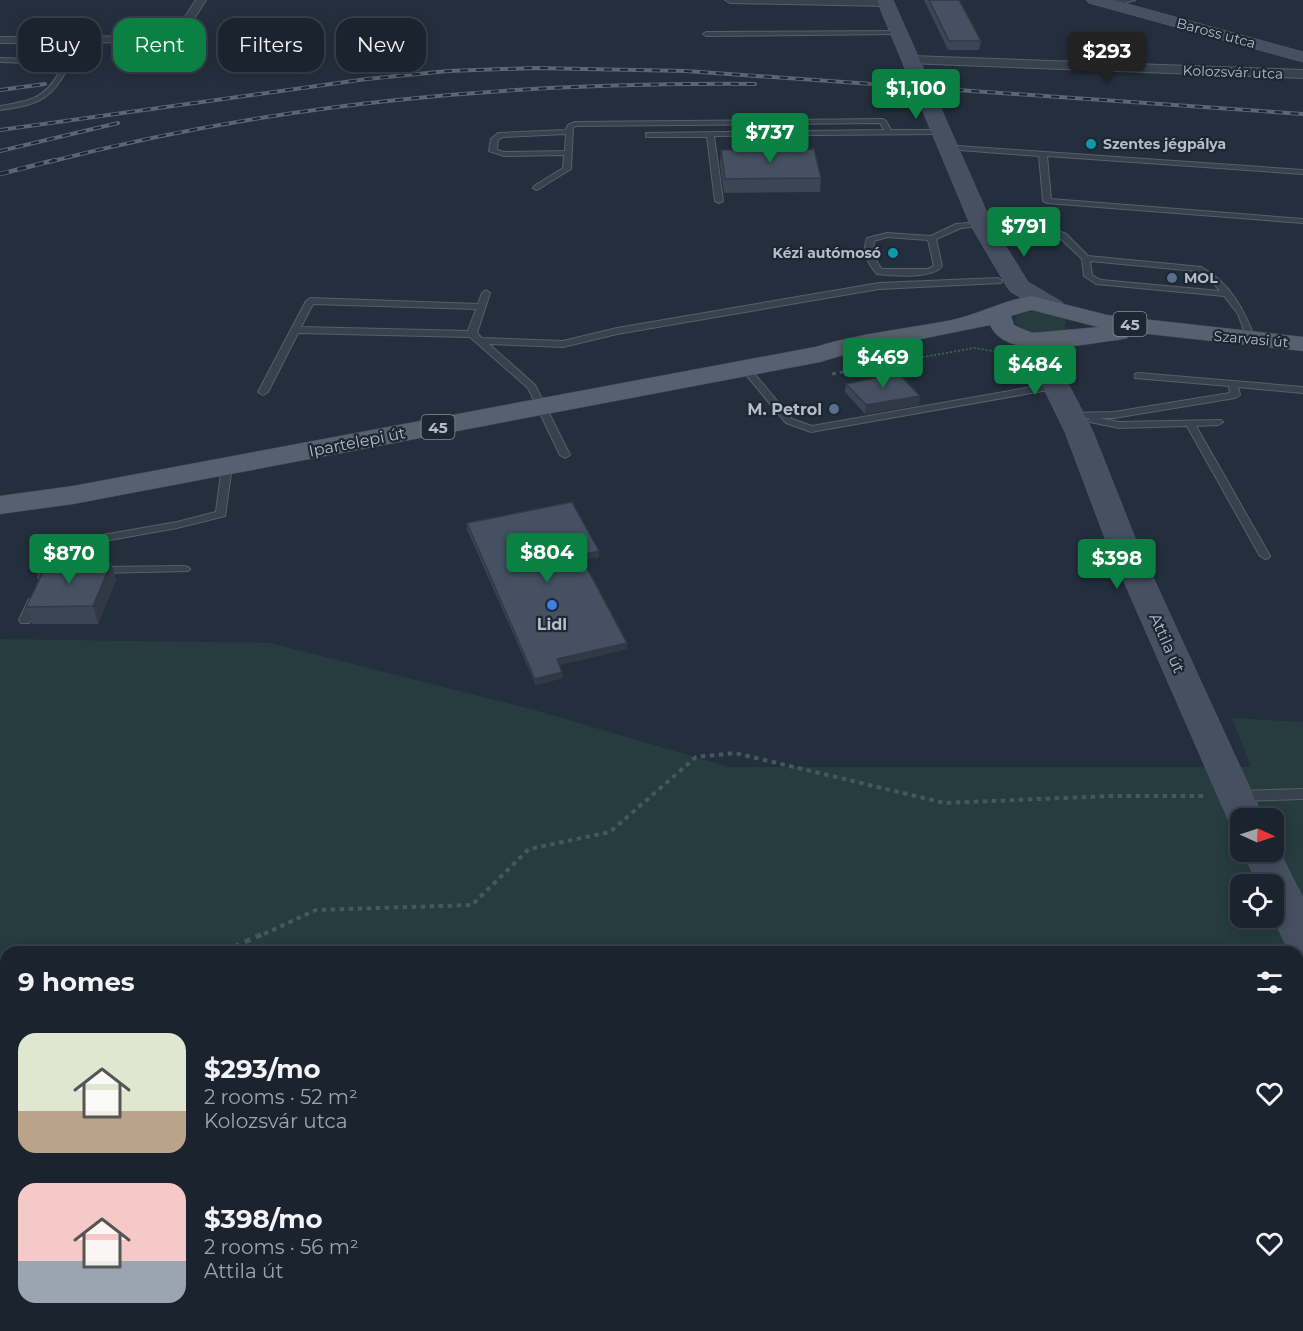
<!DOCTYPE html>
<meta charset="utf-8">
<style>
body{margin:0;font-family:Montserrat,sans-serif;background:#282f3a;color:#f1f3f6;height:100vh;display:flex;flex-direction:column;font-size:22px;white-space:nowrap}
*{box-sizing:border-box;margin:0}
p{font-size:20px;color:#a0a4aa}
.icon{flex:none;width:33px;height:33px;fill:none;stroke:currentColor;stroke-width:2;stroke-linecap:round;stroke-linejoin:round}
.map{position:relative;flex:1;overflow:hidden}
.drawer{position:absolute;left:0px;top:946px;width:1304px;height:386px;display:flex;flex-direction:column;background:#1b232e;border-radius:18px 18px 0 0;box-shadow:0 3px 15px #0003,0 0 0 2px #39404a}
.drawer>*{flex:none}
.guide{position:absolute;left:18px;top:18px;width:600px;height:54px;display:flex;gap:12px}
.needle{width:39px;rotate:93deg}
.fabs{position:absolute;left:1230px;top:808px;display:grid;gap:12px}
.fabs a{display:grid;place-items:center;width:54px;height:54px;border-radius:12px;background:#1b232e;box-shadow:0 3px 15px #0003,0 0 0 2px #39404a;font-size:30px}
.price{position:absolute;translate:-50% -51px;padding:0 14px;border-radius:6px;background:#0b8043;color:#fff;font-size:20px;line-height:39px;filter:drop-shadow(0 2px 3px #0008)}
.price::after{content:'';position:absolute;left:50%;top:36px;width:18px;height:14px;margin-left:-9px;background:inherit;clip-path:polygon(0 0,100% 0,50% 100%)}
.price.selected{background:#222;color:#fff}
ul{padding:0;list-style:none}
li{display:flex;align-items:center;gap:18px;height:150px;padding:0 18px}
li span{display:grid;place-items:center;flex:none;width:168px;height:120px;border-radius:18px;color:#555}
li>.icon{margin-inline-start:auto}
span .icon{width:72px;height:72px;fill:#fffc;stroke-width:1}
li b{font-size:26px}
h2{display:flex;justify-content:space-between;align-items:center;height:72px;padding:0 18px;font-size:26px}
.tag{padding:0 21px;border-radius:18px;background:#1b232e;box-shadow:0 3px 15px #0003,0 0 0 2px #39404a;font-size:21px;line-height:54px}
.tag.selected{background:#0b8043;color:#fff}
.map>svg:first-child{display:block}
.green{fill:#263c3f;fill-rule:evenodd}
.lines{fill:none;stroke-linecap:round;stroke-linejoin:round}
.lane-casing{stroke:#565f6c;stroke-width:2}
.street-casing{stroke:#565f6c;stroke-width:2}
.secondary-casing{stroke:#565f6c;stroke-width:1}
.primary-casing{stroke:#414a57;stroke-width:1}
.path-far3{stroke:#44595c;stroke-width:2;stroke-dasharray:2 2;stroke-linecap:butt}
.path-far2{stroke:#44595c;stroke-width:3;stroke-dasharray:4 4;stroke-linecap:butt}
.path-far1{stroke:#44595c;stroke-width:4;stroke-dasharray:4.5 4.5;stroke-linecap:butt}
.path{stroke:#44595c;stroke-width:5;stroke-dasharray:6 6;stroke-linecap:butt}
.lane{fill:#38414e;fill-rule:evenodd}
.street{fill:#38414e;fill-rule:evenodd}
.secondary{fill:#465061;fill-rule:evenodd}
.primary{fill:#56606e;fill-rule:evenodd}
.rail-far1-casing{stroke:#5a6575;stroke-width:4}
.rail-casing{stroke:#5a6575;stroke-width:4.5}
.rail-far1{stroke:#1d2633;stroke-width:2;stroke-dasharray:8;stroke-linecap:butt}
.rail{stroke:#1d2633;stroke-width:3;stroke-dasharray:9;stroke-linecap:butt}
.wall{fill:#3b4654}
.shaded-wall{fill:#303945}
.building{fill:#455162;stroke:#303945;stroke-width:1.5}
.culture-dot{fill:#0f9aa8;stroke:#1d2633;stroke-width:2}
.service-dot{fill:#5c6f8a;stroke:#1d2633;stroke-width:2}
.shop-dot{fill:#3f7fe0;stroke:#1d2633;stroke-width:2}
.labels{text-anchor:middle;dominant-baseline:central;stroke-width:4.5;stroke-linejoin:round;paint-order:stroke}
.far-street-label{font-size:14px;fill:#b4bcc9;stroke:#1d2633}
.far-poi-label{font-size:14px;font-weight:bold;fill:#b4bcc9;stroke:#1d2633;text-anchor:start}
.shield{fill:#1d2633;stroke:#878f9c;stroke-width:1.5}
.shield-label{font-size:15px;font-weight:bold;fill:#b4bcc9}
.poi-label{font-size:16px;font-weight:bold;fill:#b4bcc9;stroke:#1d2633;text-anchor:end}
.street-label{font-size:16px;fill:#b4bcc9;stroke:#1d2633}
</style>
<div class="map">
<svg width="1303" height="1331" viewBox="0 0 1303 1331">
<rect width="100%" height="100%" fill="#242f3e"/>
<path class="green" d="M 1038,310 L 1062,317 L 1066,321 L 1065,329 L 1061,332 L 1031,333 L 1015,323 L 1016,315 Z
M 0,639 L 270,643 L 531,709 L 729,767 L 1251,767 L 1232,718 L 1303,722 L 1303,1114 L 1298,1115 L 1298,952 L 6,952 L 6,1164 L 0,1165 ZM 1240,819 L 1274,819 L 1274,852 L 1240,852 ZM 1240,885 L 1274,885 L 1274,918 L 1240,918 Z
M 1298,1138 L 1303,1139 L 1303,1331 L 0,1331 L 0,1183 L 6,1183 L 6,1326 L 1298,1326 Z"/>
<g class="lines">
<g class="lane-casing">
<path id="lane" d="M 901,31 L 899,34 L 706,36 L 703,34 L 706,32 Z
M 0,58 L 55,60 L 64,66 L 66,71 C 50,102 33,105 0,110 L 0,106 C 30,101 45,99 60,71 L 59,68 L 53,64 L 0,62 Z
M 883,119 L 886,121 L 891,130 L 941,130 L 945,132 L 941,134 L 714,136 L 723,201 L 719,203 L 715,201 L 707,137 L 646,137 L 646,133 L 884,130 L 880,123 L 576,126 L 573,127 L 571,169 L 537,190 L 533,188 L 534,186 L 563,168 L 564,155 L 504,156 L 489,151 L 491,139 L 498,133 L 566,130 L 568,125 L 575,122 ZM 566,134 L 565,151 L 504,152 L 497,150 L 498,140 L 503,137 Z
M 944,145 L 1303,170 L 1303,174 L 1047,156 L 1051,199 L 1303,219 L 1303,223 L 1047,203 L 1043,201 L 1039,156 L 947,149 L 943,147 Z
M 981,222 L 1044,225 L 1066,234 L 1088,256 L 1201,267 C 1230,283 1244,309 1255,339 L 1254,341 L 1248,341 L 1238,314 L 1224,296 L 1096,284 L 1084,276 L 1082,259 L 1060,238 L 1040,229 L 981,226 L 961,228 L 936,239 L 942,266 C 933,279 892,276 877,274 C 868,264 862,251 867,238 L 887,233 L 931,236 L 956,224 ZM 887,237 L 928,240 L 934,266 L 928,269 L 882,269 C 875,262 873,252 874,241 ZM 1090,261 L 1196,271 L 1211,280 L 1220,291 L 1101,280 L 1092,275 Z
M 998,278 L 1002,281 L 1001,283 L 879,289 L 617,334 L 563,347 L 489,344 L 535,385 L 570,455 L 565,458 L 560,455 L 528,388 L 470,337 L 298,333 L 268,392 L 263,395 L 258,392 L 306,301 L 310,298 L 478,304 L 482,293 L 486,290 L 490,293 L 477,333 L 482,338 L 563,341 L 617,328 L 879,283 ZM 313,304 L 476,309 L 468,331 L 301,327 Z
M 745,365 L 748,366 L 792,419 L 812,426 L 1054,383 L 1059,386 L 1054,389 L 811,432 L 786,423 L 742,370 L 742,366 Z
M 1138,373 L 1303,387 L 1303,393 L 1238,387 L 1240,395 L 1235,398 L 1114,418 L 1099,418 L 1119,422 L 1221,420 L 1223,422 L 1218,425 L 1196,426 L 1270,556 L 1269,558 L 1265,559 L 1260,556 L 1187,426 L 1119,428 L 1090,422 L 1089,418 L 1070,419 L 1065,416 L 1070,413 L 1114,412 L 1230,393 L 1229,386 L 1135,378 L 1135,374 Z
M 227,463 L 232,466 L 225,516 L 177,528 L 65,548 L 55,558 L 48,579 L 40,579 L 38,577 L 45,557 L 57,543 L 177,522 L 216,512 L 222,466 Z
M 184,566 L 188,567 L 190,569 L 188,571 L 98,573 L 92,570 L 98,567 Z
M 35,595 L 41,599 L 31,620 L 29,623 L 21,623 L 19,620 L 29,599 Z
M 1303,789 L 1303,799 L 1237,801 L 1232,799 L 1230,796 L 1232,793 L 1237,791 Z"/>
</g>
<g class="street-casing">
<path id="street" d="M 196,0 L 206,0 L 183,36 L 170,42 L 0,43 L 0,37 L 168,36 L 175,32 Z
M 725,0 L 887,0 L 892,3 L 886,6 L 730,3 Z
M 1113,0 L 1135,0 L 1110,7 L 1104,4 Z
M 911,56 L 1303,70 L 1303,78 L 907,63 L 907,57 Z"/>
</g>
<g class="secondary-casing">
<path id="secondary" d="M 877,0 L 893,0 L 992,224 L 1028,282 L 1062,302 L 1066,307 L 1062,312 L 1046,312 L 1011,292 L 1007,287 L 970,224 Z
M 1087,0 L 1113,0 L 1303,52 L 1303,62 L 1089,3 Z
M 1025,331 L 1034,333 L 1056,360 L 1093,432 L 1135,538 L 1264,819 L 1240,819 L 1240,831 L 1233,829 L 1228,819 L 1105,538 L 1065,432 L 1031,362 L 1013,338 L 1016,333 Z
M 1274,841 L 1303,898 L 1303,956 L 1289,951 L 1273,918 L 1274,885 L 1258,885 L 1243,852 L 1274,852 Z"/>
</g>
<g class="primary-casing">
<path id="primary" d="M 1032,296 L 1107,315 L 1303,337 L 1303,351 L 1130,332 L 1127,338 L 1118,340 C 1086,343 1007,363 990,325 L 847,354 L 820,362 L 73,504 L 0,514 L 0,496 L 73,486 L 815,347 C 860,333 907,329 952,320 C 980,314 1004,300 1032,296 ZM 1032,310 L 1098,327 L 1100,327 L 1032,333 L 1014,325 L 1011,316 Z"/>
</g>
<path class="path-far3" d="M 891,363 L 974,348 L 998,352"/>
<path class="path-far2" d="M 832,374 L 899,362"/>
<path class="path-far1" d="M 264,934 L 316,910 L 472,905 L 529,849 L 610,832 L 696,757 L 735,753 L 945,803 L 1110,796 L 1204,796"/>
<path class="path" d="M 223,952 L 267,932
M 0,1054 L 6,1051
M 1298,1187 L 1303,1180
M 0,1252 L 6,1253"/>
<use href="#lane" class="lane"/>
<use href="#street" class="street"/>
<use href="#secondary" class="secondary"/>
<use href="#primary" class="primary"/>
<g class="rail-far1-casing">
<path id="rail-far1" d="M 0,90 L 45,84
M 0,130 L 367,79 L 448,71 L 534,68 L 686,71 L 1303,114
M 0,151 L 118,123
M 49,162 C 280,102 516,82 755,84"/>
</g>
<g class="rail-casing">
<path id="rail" d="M 0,174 L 55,160"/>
</g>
<use href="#rail-far1" class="rail-far1"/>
<use href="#rail" class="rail"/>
</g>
<path class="wall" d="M 924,0 L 959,0 L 981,41 L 979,50 L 948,50 Z
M 721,150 L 821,178 L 820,192 L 724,193 L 720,164 Z
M 846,384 L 920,396 L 919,405 L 865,414 L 845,392 Z
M 467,523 L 599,557 L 583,560 L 627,643 L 627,649 L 559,665 L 563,678 L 536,685 L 467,529 Z
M 111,563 L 116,580 L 98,624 L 32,624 L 26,607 Z"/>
<path class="shaded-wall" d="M 920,396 L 919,405 L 865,414 L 866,405 Z
M 599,551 L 599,557 L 580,560 L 580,555 Z
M 111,563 L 116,580 L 98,624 L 93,606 Z
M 627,643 L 627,649 L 557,665 L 557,659 Z
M 562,672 L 563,678 L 536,685 L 535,679 Z"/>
<path class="building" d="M 929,0 L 959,0 L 981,41 L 949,41 Z
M 814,149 L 821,178 L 725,179 L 721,150 Z
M 898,373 L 920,396 L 866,405 L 846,384 Z
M 572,502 L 599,551 L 580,555 L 627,643 L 557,659 L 562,672 L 535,679 L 467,523 Z
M 111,563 L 93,606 L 26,607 L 47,564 Z"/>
<g class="culture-dot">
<circle cx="1091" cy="144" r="6"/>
<circle cx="893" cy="253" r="6"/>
</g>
<g class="service-dot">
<circle cx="1172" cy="278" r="6"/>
<circle cx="834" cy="409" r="6"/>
</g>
<circle class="shop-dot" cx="552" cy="605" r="6"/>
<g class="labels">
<g class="far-street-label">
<text transform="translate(1216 33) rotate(15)">Baross utca</text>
<text transform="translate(1233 72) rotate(2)">Kolozsvár utca</text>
<text transform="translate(1251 339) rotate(5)">Szarvasi út</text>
</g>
<g class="far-poi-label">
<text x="1103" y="144">Szentes jégpálya</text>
<text x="881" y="253" text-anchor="end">Kézi autómosó</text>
<text x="1184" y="278">MOL</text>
</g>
<g class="shield">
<rect x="1113.5" y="312" width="33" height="24" rx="4.5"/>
<rect x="421.5" y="415" width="33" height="24" rx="4.5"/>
</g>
<g class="shield-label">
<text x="1130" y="324">45</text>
<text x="438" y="427">45</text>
</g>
<g class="poi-label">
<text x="822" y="409">M. Petrol</text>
<text x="552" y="624" text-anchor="middle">Lidl</text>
</g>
<g class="street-label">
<text transform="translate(357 442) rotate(-11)">Ipartelepi út</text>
<text transform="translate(1167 643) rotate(66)">Attila út</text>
</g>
</g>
</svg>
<div class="fabs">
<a><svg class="needle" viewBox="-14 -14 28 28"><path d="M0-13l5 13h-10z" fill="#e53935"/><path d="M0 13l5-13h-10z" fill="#a0a4aa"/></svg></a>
<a><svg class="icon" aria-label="locate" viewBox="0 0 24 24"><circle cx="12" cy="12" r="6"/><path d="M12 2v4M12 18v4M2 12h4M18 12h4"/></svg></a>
</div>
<b class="price selected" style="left:1107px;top:83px">$293</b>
<b class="price" style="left:916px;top:120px">$1,100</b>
<b class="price" style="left:770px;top:164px">$737</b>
<b class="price" style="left:1024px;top:258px">$791</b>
<b class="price" style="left:883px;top:389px">$469</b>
<b class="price" style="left:1035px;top:396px">$484</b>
<b class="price" style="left:547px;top:584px">$804</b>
<b class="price" style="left:69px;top:585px">$870</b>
<b class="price" style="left:1117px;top:590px">$398</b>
<div class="guide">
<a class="tag">Buy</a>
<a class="tag selected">Rent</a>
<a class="tag">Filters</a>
<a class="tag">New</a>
</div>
<section class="drawer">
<h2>9 homes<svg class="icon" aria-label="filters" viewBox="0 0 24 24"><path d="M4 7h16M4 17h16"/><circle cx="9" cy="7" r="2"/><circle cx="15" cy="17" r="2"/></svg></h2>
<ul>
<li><span style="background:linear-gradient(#dfe7d0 65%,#b9a48a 0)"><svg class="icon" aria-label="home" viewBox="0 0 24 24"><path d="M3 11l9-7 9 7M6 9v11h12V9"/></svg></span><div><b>$293/mo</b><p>2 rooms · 52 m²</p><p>Kolozsvár utca</p></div><svg class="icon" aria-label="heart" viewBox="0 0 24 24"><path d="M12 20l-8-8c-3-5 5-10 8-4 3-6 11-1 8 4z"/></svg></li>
<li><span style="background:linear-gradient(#f6c9c9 65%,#9aa5b1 0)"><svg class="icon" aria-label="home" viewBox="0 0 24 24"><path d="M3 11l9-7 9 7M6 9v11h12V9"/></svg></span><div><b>$398/mo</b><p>2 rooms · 56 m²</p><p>Attila út</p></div><svg class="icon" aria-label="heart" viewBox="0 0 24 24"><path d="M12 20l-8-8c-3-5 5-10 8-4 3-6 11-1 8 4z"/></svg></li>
</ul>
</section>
</div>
